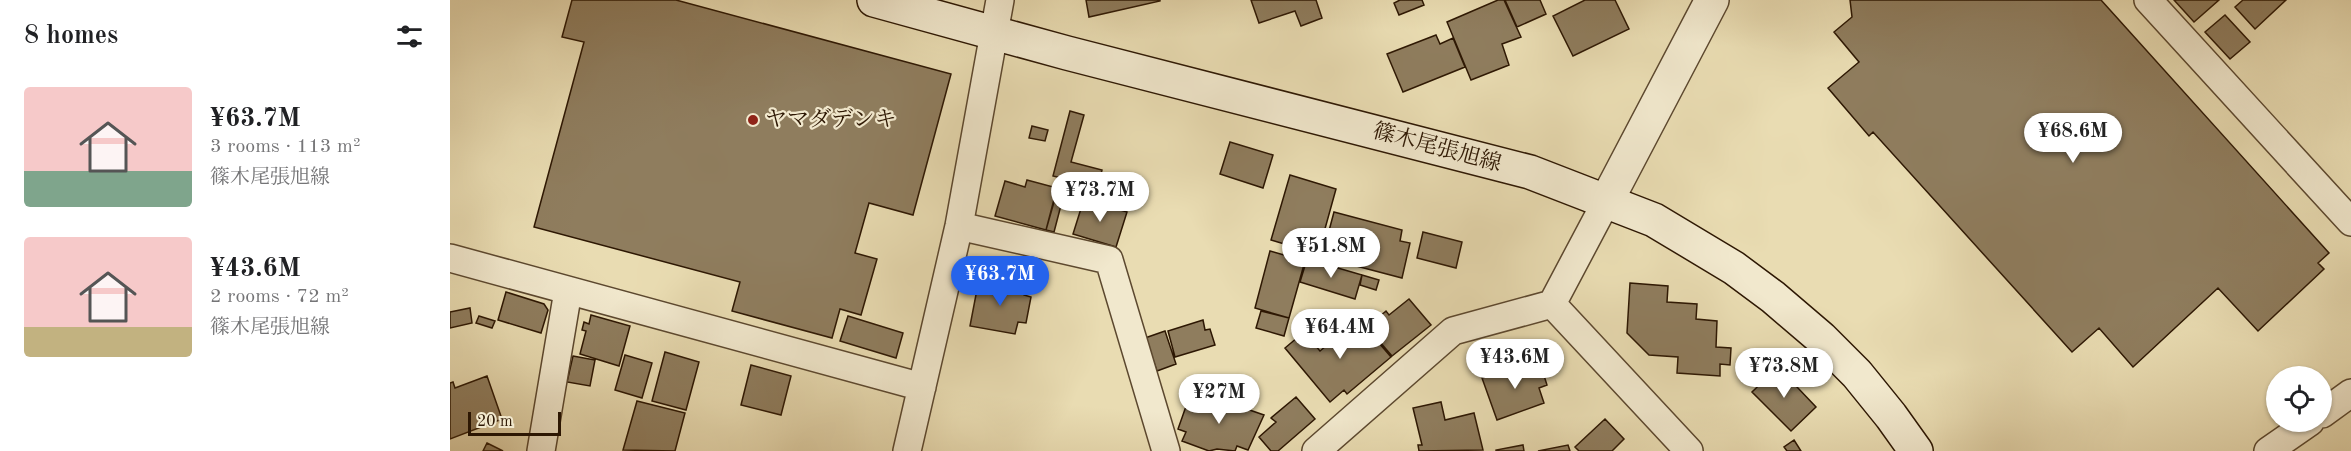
<!DOCTYPE html>
<meta charset="utf-8">
<style>
body{margin:0;font-family:"Old Standard TT","Noto Serif JP",serif;background:#f6f6f6;color:#202124;height:100vh;display:flex;flex-direction:column;font-size:22px;white-space:nowrap}
*{box-sizing:border-box;margin:0}
p{font-size:20px;color:#757577}
.icon{flex:none;width:33px;height:33px;fill:none;stroke:currentColor;stroke-width:2;stroke-linecap:round;stroke-linejoin:round}
.map{position:relative;flex:1;overflow:hidden}
.details{display:flex;flex-direction:column;background:#fff;width:450px}
.details>*{flex:none}
.tools{position:absolute;left:1816px;top:366px;display:grid;gap:12px}
.tools a{display:grid;place-items:center;width:66px;height:66px;border-radius:50%;background:#fff;box-shadow:0 2px 4px #0004;font-size:30px}
.scale{position:absolute;left:18px;bottom:15px;width:93px;box-sizing:border-box;padding-left:6px;border:3px solid #2d1703;border-top:0;font-size:16px;line-height:21px;white-space:nowrap;color:#2d1703;-webkit-text-stroke:4px #f1e8cd;paint-order:stroke}
.price{position:absolute;translate:-50% -51px;padding:0 14px;border-radius:21px;background:#fff;color:#222;font-size:20px;line-height:39px;filter:drop-shadow(0 2px 3px #0008)}
.price::after{content:'';position:absolute;left:50%;top:36px;width:18px;height:14px;margin-left:-9px;background:inherit;clip-path:polygon(0 0,100% 0,50% 100%)}
.price.on{background:#2563eb;color:#fff}
ul{padding:0;list-style:none}
li{display:flex;align-items:center;gap:18px;height:150px;padding:0 24px}
li span{display:grid;place-items:center;flex:none;width:168px;height:120px;border-radius:6px;color:#555}
li>.icon{margin-inline-start:auto}
span .icon{width:72px;height:72px;fill:#fffc;stroke-width:1}
li b{font-size:26px}
h2{display:flex;justify-content:space-between;align-items:center;height:72px;padding:0 24px;font-size:26px}
main{display:flex;flex:1;min-height:0}
.map>svg:first-child{display:block}
.building{fill:#8f7d5e;stroke:#2d1703;stroke-width:1.5}
.lines{fill:none;stroke-linecap:round;stroke-linejoin:round}
.minor-casing{stroke:#5c482f;stroke-width:30}
.tertiary-casing{stroke:#5c482f;stroke-width:36}
.secondary-casing{stroke:#2d1703;stroke-width:36}
.minor{stroke:#f1e8cd;stroke-width:27}
.tertiary{stroke:#f1e8cd;stroke-width:33}
.secondary{stroke:#f1e8cd;stroke-width:33}
.poi-dot{fill:#8f2418;stroke:#f1e8cd;stroke-width:2}
.labels{text-anchor:middle;dominant-baseline:central;stroke-width:4.5;stroke-linejoin:round;paint-order:stroke}
.poi-label{font-size:22px;fill:#2d1703;stroke:#f1e8cd;text-anchor:start}
.street-label{font-size:22px;fill:#2d1703;stroke:#f1e8cd}
</style>
<main>
<section class="details">
<h2>8 homes<svg class="icon" aria-label="filters" viewBox="0 0 24 24"><path d="M4 7h16M4 17h16"/><circle cx="9" cy="7" r="2"/><circle cx="15" cy="17" r="2"/></svg></h2>
<ul>
<li><span style="background:linear-gradient(#f6c9c9 70%,#7fa58c 0)"><svg class="icon" aria-label="home" viewBox="0 0 24 24"><path d="M3 11l9-7 9 7M6 9v11h12V9"/></svg></span><div><b>¥63.7M</b><p>3 rooms · 113 m²</p><p>篠木尾張旭線</p></div></li>
<li><span style="background:linear-gradient(#f6c9c9 75%,#c2b280 0)"><svg class="icon" aria-label="home" viewBox="0 0 24 24"><path d="M3 11l9-7 9 7M6 9v11h12V9"/></svg></span><div><b>¥43.6M</b><p>2 rooms · 72 m²</p><p>篠木尾張旭線</p></div></li>
</ul>
</section>
<div class="map">
<svg width="1901" height="451" viewBox="0 0 1901 451">
<rect width="100%" height="100%" fill="#e9dcb2"/>
<filter id="stains"><feTurbulence type="fractalNoise" baseFrequency=".00333" numOctaves="4"/><feColorMatrix values="0 0 0 0 .2 0 0 0 0 .09 0 0 0 0 .02 0 0 0 .5 -.17"/></filter>
<radialGradient id="worn" r=".72"><stop offset=".6" stop-color="#630" stop-opacity="0"/><stop offset="1" stop-color="#630" stop-opacity=".3"/></radialGradient>
<path class="building" d="M 122,0 L 226,0 L 501,74 L 463,215 L 419,203 L 405,253 L 427,259 L 411,315 L 390,309 L 382,338 L 282,311 L 290,282 L 84,227 L 134,42 L 112,37 Z
M 636,0 L 710,0 L 710,1 L 639,17 Z
M 801,0 L 866,0 L 872,18 L 851,26 L 845,11 L 809,23 Z
M 950,0 L 972,0 L 974,5 L 949,15 L 944,3 Z
M 1048,0 L 1054,0 L 1071,37 L 1052,44 L 1059,65 L 1021,80 L 997,22 Z
M 1055,0 L 1090,0 L 1096,14 L 1067,27 Z
M 1135,0 L 1165,0 L 1179,29 L 1123,56 L 1103,16 Z
M 1400,0 L 1651,0 L 1879,253 L 1868,263 L 1874,269 L 1808,331 L 1768,288 L 1683,367 L 1649,328 L 1622,352 L 1423,132 L 1419,136 L 1378,88 L 1409,62 L 1384,32 L 1402,17 Z
M 1724,0 L 1769,0 L 1744,22 Z
M 1793,0 L 1836,0 L 1805,29 L 1785,7 Z
M 1775,15 L 1800,42 L 1780,59 L 1755,32 Z
M 986,35 L 990,44 L 1003,38 L 1015,67 L 953,92 L 937,54 Z
M 620,111 L 634,115 L 621,162 L 652,170 L 648,187 L 603,176 Z
M 582,126 L 598,130 L 595,141 L 579,138 Z
M 780,142 L 823,155 L 813,188 L 770,174 Z
M 840,175 L 886,189 L 868,254 L 821,240 Z
M 577,180 L 607,188 L 596,230 L 545,216 L 555,181 L 575,187 Z
M 608,188 L 615,190 L 604,232 L 596,230 Z
M 634,199 L 677,212 L 666,247 L 623,234 Z
M 884,212 L 952,230 L 950,241 L 960,243 L 952,278 L 872,257 Z
M 973,232 L 1012,242 L 1006,268 L 967,258 Z
M 820,251 L 855,261 L 839,318 L 805,308 Z
M 857,259 L 912,275 L 905,299 L 850,282 Z
M 912,275 L 929,280 L 926,290 L 910,285 Z
M 529,279 L 575,288 L 574,295 L 581,297 L 576,323 L 568,322 L 565,334 L 520,326 Z
M 1180,283 L 1218,286 L 1217,302 L 1247,304 L 1246,319 L 1267,321 L 1266,347 L 1281,348 L 1280,365 L 1270,364 L 1270,376 L 1227,373 L 1228,357 L 1199,355 L 1177,333 Z
M 56,292 L 94,304 L 98,310 L 91,333 L 48,320 Z
M 959,299 L 981,325 L 942,356 L 917,327 L 936,311 L 939,315 Z
M 20,308 L 22,323 L 0,328 L 0,312 Z
M 811,311 L 839,318 L 834,336 L 806,328 Z
M 141,315 L 180,326 L 169,366 L 130,354 L 136,331 L 132,330 L 134,322 L 139,324 Z
M 29,316 L 45,321 L 42,328 L 26,323 Z
M 398,316 L 453,333 L 446,358 L 390,341 Z
M 753,320 L 755,330 L 760,329 L 765,345 L 725,357 L 718,331 Z
M 911,322 L 941,357 L 897,394 L 894,390 L 880,402 L 835,348 L 854,332 L 870,351 L 889,335 L 892,338 Z
M 715,331 L 726,364 L 707,371 L 695,338 Z
M 215,352 L 249,362 L 236,410 L 202,401 Z
M 175,355 L 202,363 L 192,398 L 165,390 Z
M 123,356 L 145,360 L 140,386 L 117,382 Z
M 1079,364 L 1081,369 L 1091,366 L 1097,385 L 1089,388 L 1094,403 L 1047,420 L 1032,378 Z
M 301,365 L 341,376 L 331,415 L 291,405 Z
M 1328,367 L 1366,407 L 1341,431 L 1302,392 Z
M 37,376 L 52,419 L 0,439 L 0,383 L 3,382 L 5,388 Z
M 740,395 L 757,401 L 759,396 L 814,415 L 798,450 L 787,446 L 785,451 L 767,449 L 759,451 L 732,441 L 736,432 L 728,429 Z
M 846,397 L 865,419 L 828,451 L 821,451 L 809,437 L 826,422 L 821,418 Z
M 187,401 L 235,413 L 225,451 L 173,450 Z
M 991,402 L 995,420 L 1024,413 L 1033,450 L 969,451 L 968,445 L 972,445 L 963,408 Z
M 1155,419 L 1174,439 L 1162,451 L 1129,451 L 1125,447 Z
M 1344,440 L 1351,451 L 1337,451 L 1334,447 Z
M 37,443 L 53,451 L 33,451 Z
M 1073,445 L 1074,451 L 1046,451 L 1046,450 Z
M 1118,445 L 1120,451 L 1088,451 Z"/>
<g class="lines">
<g class="minor-casing">
<path id="minor" d="M 1698,0 L 1901,222
M 509,226 L 659,260 L 716,451
M 0,258 L 472,387
M 1102,304 L 1239,451
M 1872,414 L 1901,393
M 91,451 L 118,291
M 457,451 L 509,226 L 550,0
M 866,451 L 1003,331 L 1102,304 L 1156,202
M 1818,451 L 1860,422"/>
</g>
<g class="tertiary-casing">
<path id="tertiary" d="M 1156,202 L 1262,0"/>
</g>
<g class="secondary-casing">
<path id="secondary" d="M 424,0 L 617,53 L 1080,172 L 1204,220 L 1284,268 L 1323,297 L 1371,338 L 1407,374 L 1441,416 L 1466,451"/>
</g>
<use href="#minor" class="minor"/>
<use href="#tertiary" class="tertiary"/>
<use href="#secondary" class="secondary"/>
</g>
<circle class="poi-dot" cx="303" cy="120" r="6"/>
<g class="labels">
<g class="poi-label">
<text x="315" y="120">ヤマダデンキ</text>
</g>
<g class="street-label">
<text transform="translate(987 148) rotate(15)">篠木尾張旭線</text>
</g>
</g>
<rect width="100%" height="100%" filter="url(#stains)"/>
<rect width="100%" height="100%" fill="url(#worn)"/>
</svg>
<div class="tools">
<a><svg class="icon" aria-label="locate" viewBox="0 0 24 24"><circle cx="12" cy="12" r="6"/><path d="M12 2v4M12 18v4M2 12h4M18 12h4"/></svg></a>
</div>
<div class="scale">20 m</div>
<b class="price" style="left:1623px;top:164px">¥68.6M</b>
<b class="price" style="left:650px;top:223px">¥73.7M</b>
<b class="price" style="left:881px;top:279px">¥51.8M</b>
<b class="price on" style="left:550px;top:307px">¥63.7M</b>
<b class="price" style="left:890px;top:360px">¥64.4M</b>
<b class="price" style="left:1065px;top:390px">¥43.6M</b>
<b class="price" style="left:1334px;top:399px">¥73.8M</b>
<b class="price" style="left:769px;top:425px">¥27M</b>
</div>
</main>
